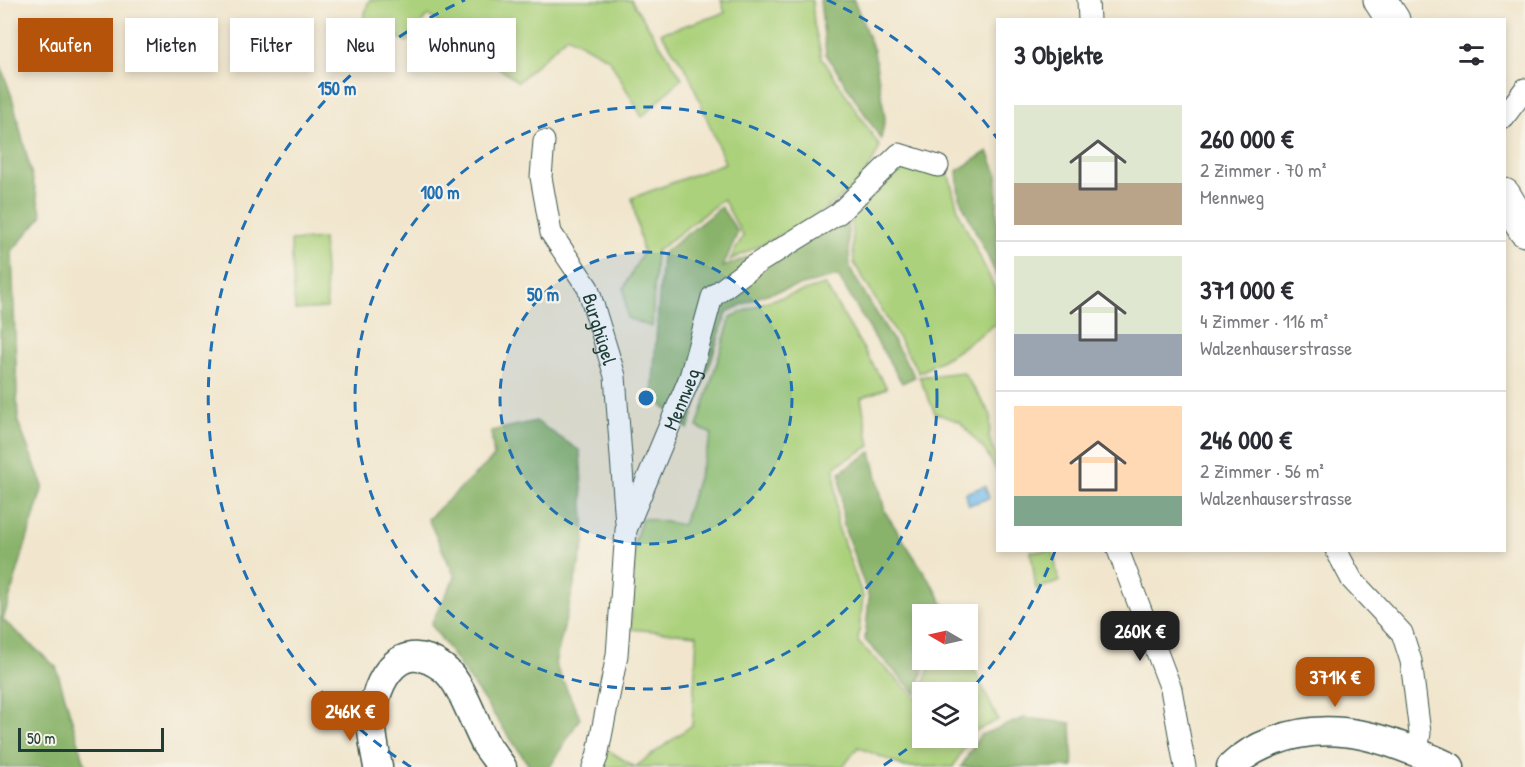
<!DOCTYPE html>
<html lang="de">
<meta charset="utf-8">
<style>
body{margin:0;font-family:"Patrick Hand",sans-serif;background:#f2f2f3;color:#2b2b33;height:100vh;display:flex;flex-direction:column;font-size:22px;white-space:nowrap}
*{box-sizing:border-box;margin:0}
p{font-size:20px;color:#7c7c81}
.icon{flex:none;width:33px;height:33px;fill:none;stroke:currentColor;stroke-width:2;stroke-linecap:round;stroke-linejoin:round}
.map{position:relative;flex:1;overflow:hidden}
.panel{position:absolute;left:996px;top:18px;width:510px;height:534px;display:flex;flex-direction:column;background:#fff;border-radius:0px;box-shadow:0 3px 9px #0003}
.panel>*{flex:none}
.guide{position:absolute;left:18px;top:18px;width:570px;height:54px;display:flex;gap:12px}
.needle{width:39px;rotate:279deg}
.fabs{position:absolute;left:912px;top:604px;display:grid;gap:12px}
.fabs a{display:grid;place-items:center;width:66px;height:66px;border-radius:0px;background:#fff;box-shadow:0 3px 9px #0003;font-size:30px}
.scale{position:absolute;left:18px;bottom:15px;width:146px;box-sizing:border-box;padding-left:6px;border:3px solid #1f3d34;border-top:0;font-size:16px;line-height:21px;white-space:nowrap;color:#1f3d34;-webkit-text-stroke:4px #f7f3e8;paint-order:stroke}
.price{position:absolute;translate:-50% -51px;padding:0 14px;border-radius:12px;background:#b45309;color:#fff;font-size:20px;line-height:39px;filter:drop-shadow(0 2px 3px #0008)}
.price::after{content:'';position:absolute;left:50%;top:36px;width:18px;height:14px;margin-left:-9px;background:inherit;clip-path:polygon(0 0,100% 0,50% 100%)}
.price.current{background:#222;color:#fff}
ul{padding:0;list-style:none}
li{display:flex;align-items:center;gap:18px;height:150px;padding:0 18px}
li+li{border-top:2px solid #e1e1e2}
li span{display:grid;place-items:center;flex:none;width:168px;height:120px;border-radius:0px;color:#555}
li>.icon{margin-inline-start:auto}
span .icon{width:72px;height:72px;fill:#fffc;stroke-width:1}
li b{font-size:26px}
h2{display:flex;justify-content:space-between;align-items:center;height:72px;padding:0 18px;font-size:26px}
.chip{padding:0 21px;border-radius:0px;background:#fff;box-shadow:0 3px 9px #0003;font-size:21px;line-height:54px}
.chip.current{background:#b45309;color:#fff}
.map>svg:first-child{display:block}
.green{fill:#acd17b;stroke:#668758;stroke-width:1.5;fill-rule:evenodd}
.forest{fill:#89b36b;stroke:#547850;stroke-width:1.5}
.water{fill:#74baeb;stroke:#4a7c90;stroke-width:1.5}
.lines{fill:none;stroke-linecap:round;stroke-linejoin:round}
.street-casing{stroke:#3e564b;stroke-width:23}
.secondary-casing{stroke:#3e564b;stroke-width:31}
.primary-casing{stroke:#3e564b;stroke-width:35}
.street{stroke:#fff;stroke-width:21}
.secondary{stroke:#fff;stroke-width:28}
.primary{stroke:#fff;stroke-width:33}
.ring{fill:none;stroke:#1f6fb2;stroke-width:3;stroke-dasharray:10 8}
.labels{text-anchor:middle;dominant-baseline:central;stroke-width:4.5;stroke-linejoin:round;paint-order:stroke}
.street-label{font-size:20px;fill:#1f3d34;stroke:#f7f3e8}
.centre{fill:#1f6fb2;stroke:#f7f3e8;stroke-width:3}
.ring-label{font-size:18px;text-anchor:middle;font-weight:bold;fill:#1f6fb2;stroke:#f7f3e8;stroke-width:4.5;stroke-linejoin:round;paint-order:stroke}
</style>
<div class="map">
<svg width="1525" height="767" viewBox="0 0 1525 767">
<rect width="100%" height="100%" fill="#f7f3e8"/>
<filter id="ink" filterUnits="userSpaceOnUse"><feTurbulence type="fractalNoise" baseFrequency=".0167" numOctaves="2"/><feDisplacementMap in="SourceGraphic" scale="12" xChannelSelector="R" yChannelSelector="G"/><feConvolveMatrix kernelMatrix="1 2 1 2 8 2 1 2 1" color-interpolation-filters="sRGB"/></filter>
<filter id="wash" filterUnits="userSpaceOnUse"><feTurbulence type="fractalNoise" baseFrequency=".008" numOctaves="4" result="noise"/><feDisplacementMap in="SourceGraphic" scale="24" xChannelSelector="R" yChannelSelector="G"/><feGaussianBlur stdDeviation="1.35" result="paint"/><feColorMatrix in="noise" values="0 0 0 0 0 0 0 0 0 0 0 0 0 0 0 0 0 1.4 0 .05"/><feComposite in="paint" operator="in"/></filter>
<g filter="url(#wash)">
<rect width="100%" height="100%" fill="#f1e6cd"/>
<path class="green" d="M 369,0 L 631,0 L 682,78 L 642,117 L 609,59 L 567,36 L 518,82 L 428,15 L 407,42 L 363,20 Z
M 721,0 L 812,0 L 814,24 L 822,58 L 880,147 C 875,156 871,167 864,175 C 834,212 773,239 730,260 L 743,236 L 723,199 L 656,252 L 652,327 L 627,318 L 624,288 L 643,252 L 632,198 L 725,163 L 688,72 L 661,33 L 725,13 Z
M 924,166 L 949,176 L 959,213 L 997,293 L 997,323 L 951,355 L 919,373 L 854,263 L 851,215 L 899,171 Z
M 323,239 L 327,308 L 295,310 L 291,241 Z
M 825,285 L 887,388 L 861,398 L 870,446 L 835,466 L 837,524 L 863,597 L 858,642 L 918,700 L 932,660 L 968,660 L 968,656 L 998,720 L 973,732 L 953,767 L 905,767 L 858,747 L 843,767 L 635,767 L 692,725 L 697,635 L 631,629 L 635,540 L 642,518 L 683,525 L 712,434 L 697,427 L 731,317 L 765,302 ZM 922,693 L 968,693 L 968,738 L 922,738 Z
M 963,372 L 991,415 L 989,438 L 997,460 L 997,471 L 986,452 L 960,422 L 935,413 L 919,377 Z
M 1031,551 L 1053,551 L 1059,582 L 1036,589 Z
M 608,750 L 635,767 L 601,767 Z"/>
<path class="forest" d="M 820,0 L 854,0 L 874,51 L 885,118 L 881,139 L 826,54 Z
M 0,64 L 12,97 L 42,216 L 12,251 L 18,422 L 43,486 L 3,620 L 56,667 L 86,767 L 0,767 Z
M 988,151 L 997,174 L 997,276 L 959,197 L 957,171 Z
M 721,207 L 738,232 L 723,267 L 847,217 L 850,269 L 915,377 L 902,383 L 838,276 L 763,295 L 727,312 L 688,429 L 652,396 L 662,254 Z
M 536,421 L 580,451 L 585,539 L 555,664 L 580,718 L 550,767 L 530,767 L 431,624 L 455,577 L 428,519 L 494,457 L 491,431 Z
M 871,452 L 885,512 L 935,589 L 949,615 L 922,615 L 922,660 L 926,660 L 916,694 L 865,640 L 869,598 L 843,524 L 840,472 Z
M 1024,718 L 1071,723 L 1073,767 L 961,767 L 980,735 Z"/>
<path class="water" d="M 985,486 L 989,498 L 969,505 L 965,493 Z"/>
</g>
<g filter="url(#ink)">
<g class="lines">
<g class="street-casing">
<g id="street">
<path d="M 1088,0 L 1089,20"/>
<path d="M 1504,117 L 1525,89"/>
<path id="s1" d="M 544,141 L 541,177 L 551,233 L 588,288 L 615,376 L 626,523"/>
<path d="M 1118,550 L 1171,689 L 1185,767"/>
<path d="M 1336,550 L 1352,580 L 1402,633 L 1411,661 L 1420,733 L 1417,751"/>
<path id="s2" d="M 593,767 L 597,757 L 617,655 L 626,530 L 690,377 L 712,297 L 753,266 L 839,213 L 899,154 L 938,166"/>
</g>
</g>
<g class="secondary-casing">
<path id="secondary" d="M 378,767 C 376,756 373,742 372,730 C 370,690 396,632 443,668 C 462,682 474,724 486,745 C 491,752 497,760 502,767
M 1231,767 C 1243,755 1258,747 1274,741 C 1335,717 1394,741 1450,767"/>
</g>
<g class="primary-casing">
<path id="primary" d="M 1380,0 L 1393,20
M 1504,195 L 1525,230"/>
</g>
<use href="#street" class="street"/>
<use href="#secondary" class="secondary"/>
<use href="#primary" class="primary"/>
</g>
</g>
<circle cx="646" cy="398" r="146" fill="#1f6fb2" fill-opacity=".12"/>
<g class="ring">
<circle cx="646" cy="398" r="146"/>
<circle cx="646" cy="398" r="291"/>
<path d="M1055 551A437 437 0 0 1 968 693M921 738A437 437 0 0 1 881 767M411 767A437 437 0 0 1 465 0M827 0A437 437 0 0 1 997 138"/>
</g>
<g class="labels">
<g class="street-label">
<text stroke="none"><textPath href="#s1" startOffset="202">Burghügel</textPath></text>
<text stroke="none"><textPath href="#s2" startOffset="382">Mennweg</textPath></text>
</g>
</g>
<circle cx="646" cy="398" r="9" class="centre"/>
<g class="ring-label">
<text x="337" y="95">150 m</text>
<text x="440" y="199">100 m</text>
<text x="543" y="301">50 m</text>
</g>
</svg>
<div class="fabs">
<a><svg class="needle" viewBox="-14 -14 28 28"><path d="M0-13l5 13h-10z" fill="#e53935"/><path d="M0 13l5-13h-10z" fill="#7c7c81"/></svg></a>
<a><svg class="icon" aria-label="layers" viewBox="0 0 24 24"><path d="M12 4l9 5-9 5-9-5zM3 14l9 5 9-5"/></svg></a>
</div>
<div class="scale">50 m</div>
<b class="price current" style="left:1140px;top:662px">260K €</b>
<b class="price" style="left:1335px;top:708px">371K €</b>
<b class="price" style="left:350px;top:742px">246K €</b>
<div class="guide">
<a class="chip current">Kaufen</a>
<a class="chip">Mieten</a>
<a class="chip">Filter</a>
<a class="chip">Neu</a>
<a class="chip">Wohnung</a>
</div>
<section class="panel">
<h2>3 Objekte<svg class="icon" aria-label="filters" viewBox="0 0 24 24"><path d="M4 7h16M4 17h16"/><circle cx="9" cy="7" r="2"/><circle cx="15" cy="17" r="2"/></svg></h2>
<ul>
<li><span style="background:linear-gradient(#dfe7d0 65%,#b9a48a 0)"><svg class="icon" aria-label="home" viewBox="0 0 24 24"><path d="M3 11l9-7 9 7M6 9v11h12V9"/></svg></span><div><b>260 000 €</b><p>2 Zimmer · 70 m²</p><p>Mennweg</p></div></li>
<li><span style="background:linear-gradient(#dfe7d0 65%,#9aa5b1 0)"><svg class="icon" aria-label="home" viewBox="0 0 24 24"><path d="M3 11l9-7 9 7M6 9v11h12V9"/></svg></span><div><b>371 000 €</b><p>4 Zimmer · 116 m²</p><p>Walzenhauserstrasse</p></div></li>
<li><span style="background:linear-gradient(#ffd9b3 75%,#7fa58c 0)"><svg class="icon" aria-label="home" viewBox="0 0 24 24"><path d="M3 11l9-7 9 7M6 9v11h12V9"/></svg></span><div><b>246 000 €</b><p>2 Zimmer · 56 m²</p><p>Walzenhauserstrasse</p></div></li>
</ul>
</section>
</div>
